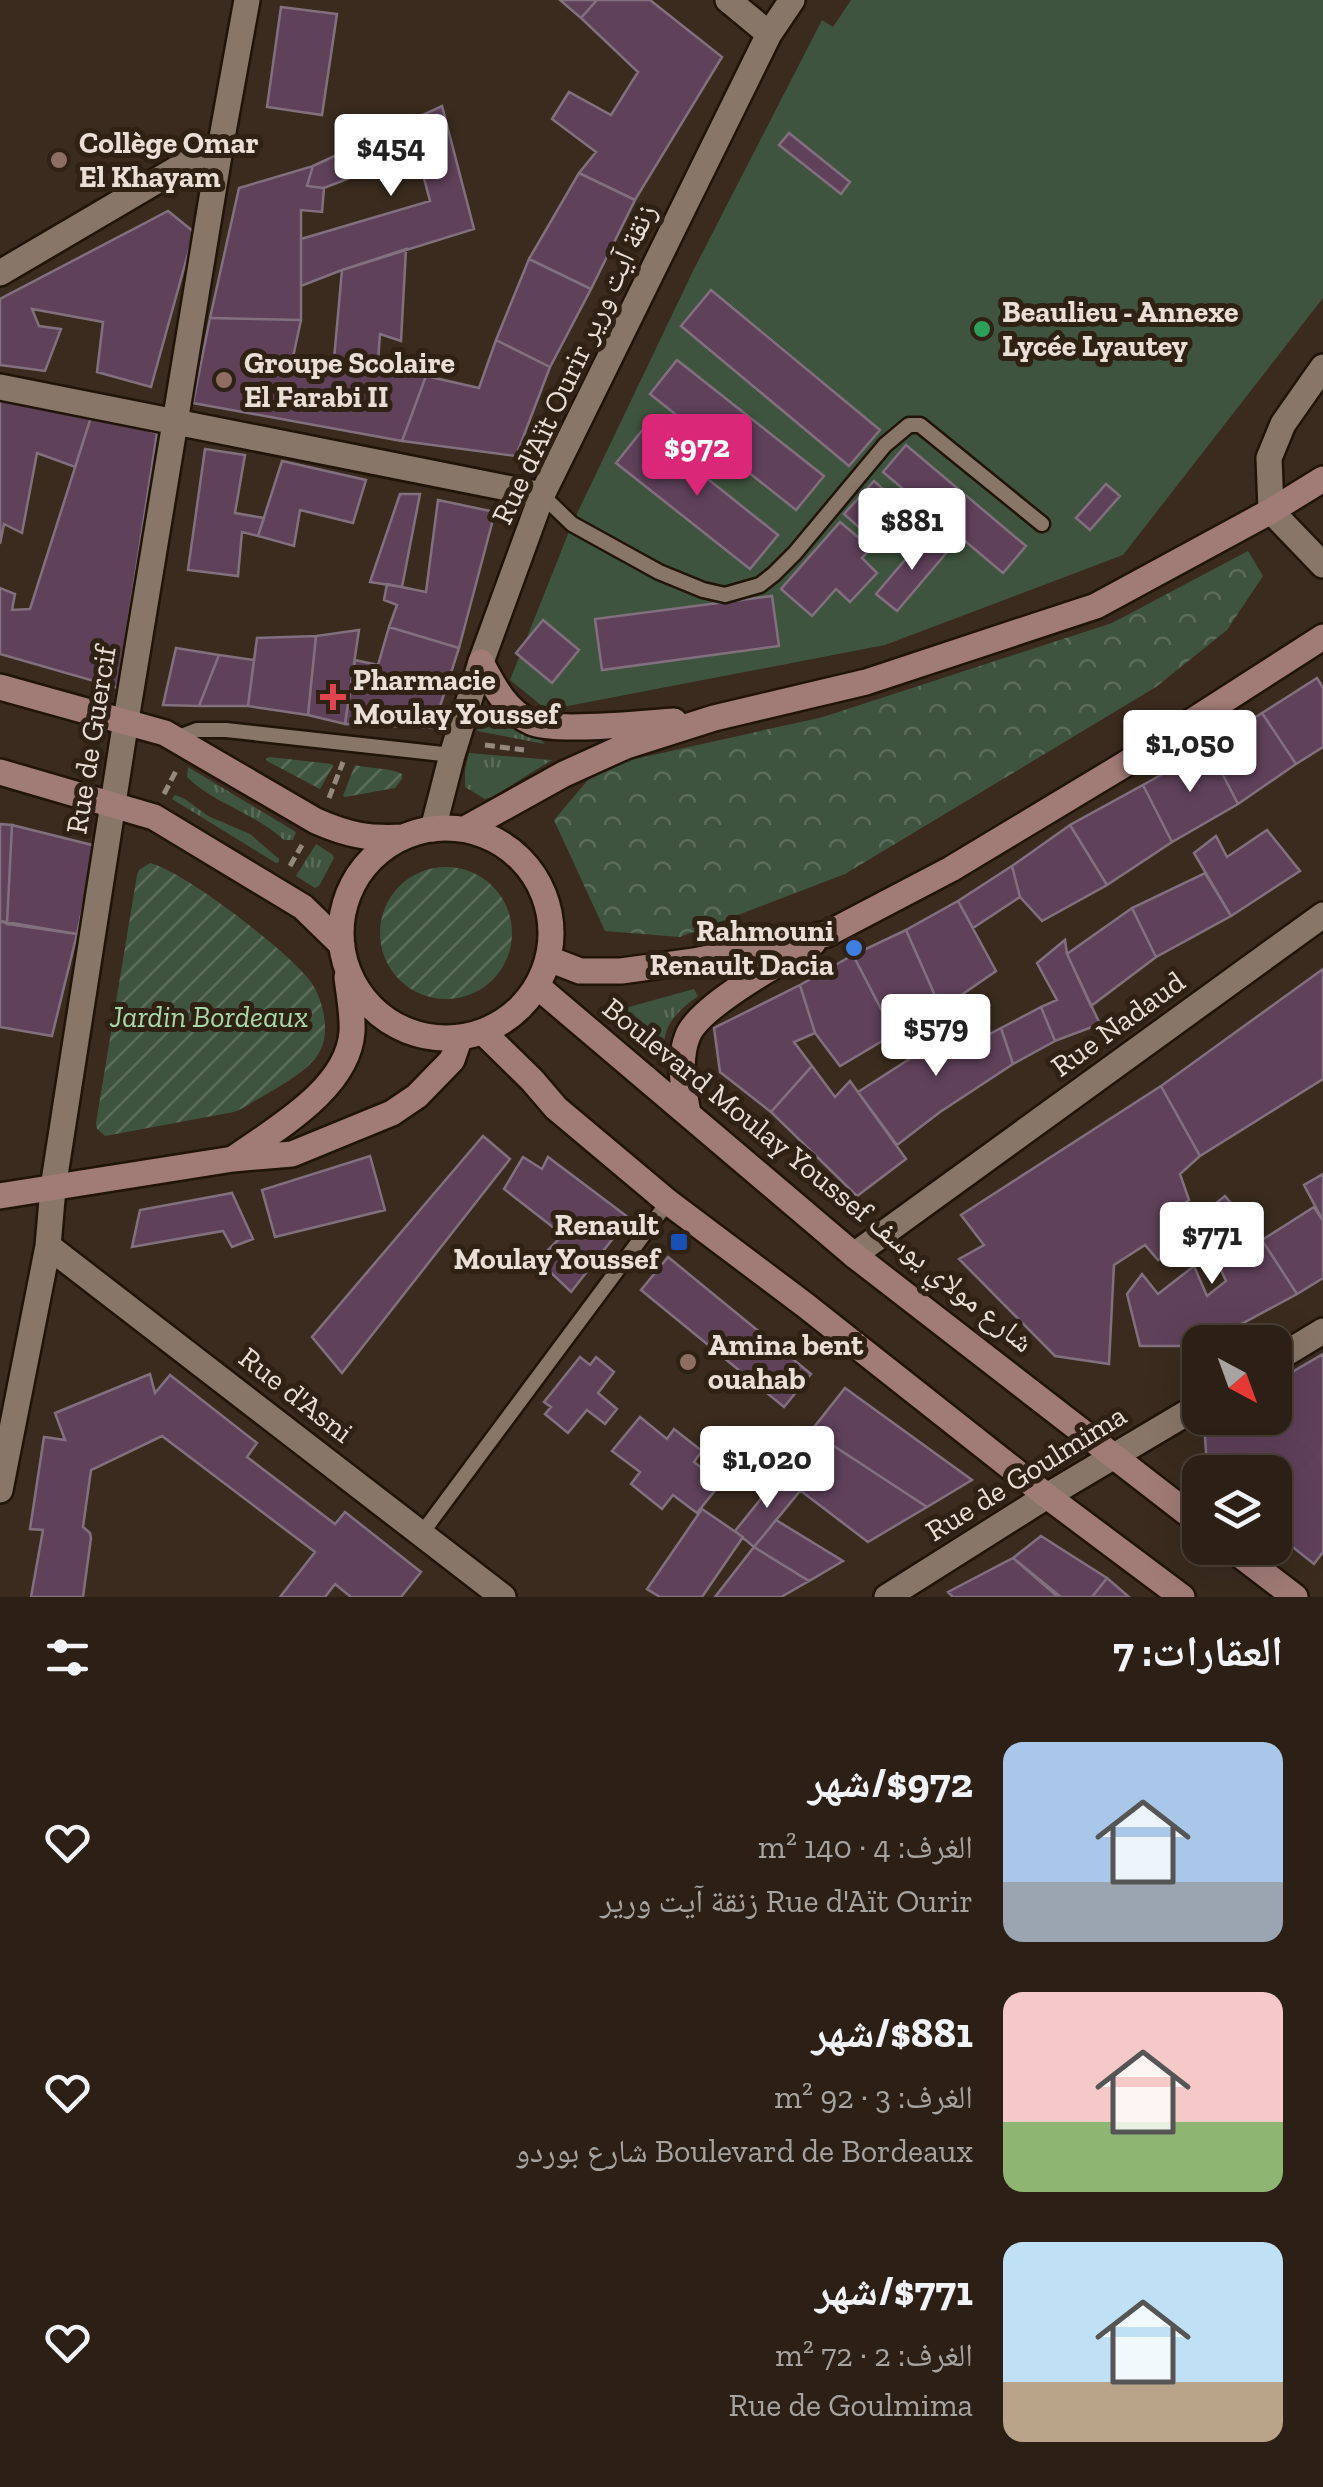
<!DOCTYPE html>
<html lang="ar">
<meta charset="utf-8">
<style>
body{margin:0;font-family:"Zilla Slab","Noto Naskh Arabic",serif;background:#34281f;color:#f1f3f6;direction:rtl;height:100vh;display:flex;flex-direction:column;font-size:38px;white-space:nowrap}
*{box-sizing:border-box;margin:0}
p{font-size:32px;color:#a6a3a1}
.icon{flex:none;width:55px;height:55px;fill:none;stroke:currentColor;stroke-width:2;stroke-linecap:round;stroke-linejoin:round}
.map{position:relative;height:1597px;overflow:hidden;direction:ltr}
.drawer{display:flex;flex-direction:column;background:#2c2016;flex:1}
.drawer>*{flex:none}
.needle{width:65px;rotate:139deg}
.controls{position:absolute;left:1182px;top:1325px;display:grid;gap:20px}
.controls a{display:grid;place-items:center;width:110px;height:110px;border-radius:20px;background:#2c2016;box-shadow:0 10px 40px #0002,0 0 0 2px #483e35;font-size:50px}
.price{position:absolute;translate:-50% -85px;padding:0 22px;border-radius:10px;background:#fff;color:#222;font-size:32px;line-height:65px;filter:drop-shadow(0 2px 5px #0008)}
.price::after{content:'';position:absolute;left:50%;top:60px;width:30px;height:22px;margin-left:-15px;background:inherit;clip-path:polygon(0 0,100% 0,50% 100%)}
.price.current{background:#db2777;color:#fff}
ul{padding:0;list-style:none}
li{display:flex;align-items:center;gap:30px;height:250px;padding:0 40px}
li span{display:grid;place-items:center;flex:none;width:280px;height:200px;border-radius:20px;color:#555}
li>.icon{margin-inline-start:auto}
span .icon{width:120px;height:120px;fill:#fffc;stroke-width:1}
li b{font-size:42px}
h2{display:flex;justify-content:space-between;align-items:center;height:120px;padding:0 40px;font-size:42px}
.map>svg:first-child{display:block}
.grass{fill:url(#grass-tufts)}
.park{fill:url(#park-crowns)}
.garden{fill:url(#garden-furrows)}
.pitch{fill:#3f543f}
.building{fill:#5f415a;stroke:#82707f;stroke-width:2.5}
.lines{fill:none;stroke-linecap:round;stroke-linejoin:round}
.service-casing{stroke:#201307;stroke-width:19}
.minor-casing{stroke:#201307;stroke-width:30}
.tertiary-casing{stroke:#201307;stroke-width:30}
.secondary-casing{stroke:#201307;stroke-width:30}
.path{stroke:#95897e;stroke-width:5;stroke-dasharray:10 5;stroke-linecap:butt}
.service{stroke:#887668;stroke-width:14}
.minor{stroke:#887668;stroke-width:25}
.tertiary{stroke:#887668;stroke-width:25}
.secondary{stroke:#a17b76;stroke-width:25}
.education-dot{fill:#8d6e63;stroke:#2f2114;stroke-width:4}
.leisure-dot{fill:#2e9e5b;stroke:#2f2114;stroke-width:4}
.health-dot{fill:#e0444e;stroke:#2f2114;stroke-width:4}
.shop-dot{fill:#3f7fe0;stroke:#2f2114;stroke-width:4}
.transit-dot{fill:#1a4fb4;stroke:#2f2114;stroke-width:4}
.labels{text-anchor:middle;dominant-baseline:central;stroke-width:10;stroke-linejoin:round;paint-order:stroke}
.poi-label{font-size:30px;font-weight:bold;fill:#e9dfd6;stroke:#2f2114;text-anchor:start}
.street-label{font-size:30px;fill:#e9dfd6;stroke:#2f2114}
.park-label{font-size:30px;font-style:italic;fill:#a7daa8;stroke:#2f2114}
</style>
<div class="map">
<svg width="1323" height="1597" viewBox="0 0 1323 1597">
<defs>
<pattern id="grass-tufts" width="24" height="20" patternUnits="userSpaceOnUse" patternTransform="scale(2.5)"><rect width="24" height="20" fill="#3f543f"/><path d="M3 7l-1-3M5 7V3M7 7l1-3M15 17l-1-3M17 17v-4M19 17l1-3" fill="none" stroke="#5b6c5a"/></pattern>
<pattern id="park-crowns" width="20" height="18" patternUnits="userSpaceOnUse" patternTransform="scale(2.5)"><rect width="20" height="18" fill="#3f543f"/><path d="M2 6a3 3 0 1 1 6 0M12 15a3 3 0 1 1 6 0" fill="none" stroke="#5b6c5a"/></pattern>
<pattern id="garden-furrows" width="10" height="10" patternUnits="userSpaceOnUse" patternTransform="scale(2.5)"><rect width="10" height="10" fill="#3f543f"/><path d="M-1 1l2-2M0 10L10 0M9 11l2-2" fill="none" stroke="#5b6c5a"/></pattern>
</defs>
<rect width="100%" height="100%" fill="#3a2b1e"/>
<path class="grass" d="M 492,712 L 518,732 L 541,740 L 545,744 L 477,731 L 482,717 Z
M 469,753 L 552,760 L 492,797 L 485,799 L 465,787 L 465,770 Z
M 188,767 L 296,832 L 293,840 L 284,840 C 255,813 214,804 187,777 Z
M 175,795 L 185,799 L 208,816 L 250,834 L 279,859 L 279,862 L 276,863 L 172,799 Z
M 316,844 L 333,855 L 334,858 L 319,886 L 315,888 L 296,876 Z
M 694,989 L 698,996 C 679,1010 664,1023 664,1047 L 661,1050 L 625,1014 L 624,1010 L 629,1007 Z"/>
<path class="park" d="M 1248,551 L 1263,576 L 1227,630 L 1156,687 L 845,874 L 680,937 L 605,931 L 554,820 L 599,767 L 823,717 L 1112,623 Z"/>
<path class="garden" d="M 270,757 L 332,764 L 333,766 L 320,789 L 267,761 L 266,759 Z
M 355,765 C 369,769 389,767 402,774 L 402,779 L 395,788 L 345,797 L 343,796 Z
M 150,863 C 184,871 290,953 311,982 C 323,999 330,1031 321,1049 C 311,1073 263,1095 241,1109 L 234,1112 L 105,1136 L 97,1129 L 96,1123 L 137,875 L 139,870 Z
M380 933a66 66 0 1 1 132 0a66 66 0 1 1-132 0Z"/>
<path class="pitch" d="M 851,0 L 1323,0 L 1323,298 L 1123,555 L 885,645 L 547,710 L 510,680 L 572,524 L 693,271 L 822,20 L 833,27 Z"/>
<path class="building" d="M 560,0 L 597,0 L 581,18 Z
M 597,0 L 650,0 L 722,57 L 635,200 L 579,173 L 596,152 L 552,119 L 569,92 L 611,115 L 638,72 L 581,18 Z
M 281,7 L 337,14 L 322,115 L 267,107 Z
M 442,106 L 474,229 L 342,270 L 301,286 L 301,239 L 430,201 L 417,152 L 324,188 L 307,186 L 313,166 Z
M 789,133 L 850,182 L 841,194 L 779,145 Z
M 313,166 L 307,186 L 324,188 L 322,212 L 301,210 L 301,320 L 210,318 L 239,188 Z
M 579,173 L 635,200 L 591,289 L 529,259 Z
M 168,211 L 194,232 L 151,387 L 97,372 L 103,322 L 32,309 L 39,326 L 61,329 L 45,371 L 0,365 L 0,299 Z
M 406,249 L 401,341 L 380,334 L 377,374 L 426,376 L 402,441 L 193,403 L 210,318 L 301,320 L 293,357 L 334,359 L 342,270 Z
M 529,259 L 591,289 L 550,367 L 496,340 Z
M 711,290 L 880,430 L 849,466 L 681,326 Z
M 496,340 L 550,367 L 516,456 L 402,441 L 426,376 L 479,388 Z
M 677,360 L 824,476 L 796,510 L 650,394 Z
M 0,400 L 92,414 L 75,467 L 37,453 L 22,533 L 4,524 L 0,544 Z
M 92,414 L 157,433 L 118,688 L 0,654 L 0,588 L 15,594 L 12,610 L 30,609 Z
M 644,428 L 778,535 L 750,569 L 616,463 Z
M 906,445 L 1026,546 L 1003,573 L 883,472 Z
M 205,449 L 245,455 L 235,513 L 264,518 L 258,536 L 242,532 L 238,576 L 188,570 Z
M 282,461 L 366,480 L 353,523 L 300,510 L 294,546 L 258,536 Z
M 874,481 L 903,507 L 873,540 L 844,514 Z
M 1106,484 L 1120,496 L 1090,530 L 1076,518 Z
M 400,494 L 420,494 L 402,587 L 370,582 Z
M 438,500 L 495,512 L 459,648 L 389,627 L 397,605 L 384,600 L 387,584 L 426,592 Z
M 840,522 L 871,548 L 862,558 L 877,573 L 850,602 L 836,589 L 812,616 L 781,589 Z
M 927,534 L 948,551 L 897,611 L 876,594 Z
M 772,596 L 779,646 L 602,670 L 595,619 Z
M 543,620 L 579,650 L 552,683 L 516,653 Z
M 389,627 L 459,648 L 433,728 L 345,724 L 355,660 L 378,665 Z
M 359,630 L 345,724 L 308,715 L 316,636 Z
M 316,636 L 308,715 L 248,706 L 257,638 Z
M 176,648 L 219,655 L 199,706 L 163,705 Z
M 219,655 L 254,660 L 248,706 L 199,706 Z
M 1317,678 L 1323,688 L 1323,747 L 1296,764 L 1262,713 Z
M 1262,713 L 1296,764 L 1238,804 L 1209,748 Z
M 1209,748 L 1238,804 L 1172,842 L 1143,785 Z
M 1143,785 L 1172,842 L 1107,885 L 1070,825 Z
M 0,824 L 12,825 L 7,924 L 0,921 Z
M 12,825 L 96,846 L 77,934 L 7,924 Z
M 1070,825 L 1107,885 L 1042,921 L 1020,897 L 1012,866 Z
M 1267,830 L 1300,871 L 1231,916 L 1194,853 L 1216,836 L 1227,857 Z
M 1012,866 L 1020,897 L 973,928 L 958,901 Z
M 1205,873 L 1231,916 L 1156,957 L 1132,908 Z
M 958,901 L 996,971 L 941,1009 L 906,930 Z
M 1132,908 L 1156,957 L 1091,1006 L 1067,954 Z
M 0,921 L 77,934 L 52,1036 L 0,1027 Z
M 906,930 L 941,1009 L 894,1034 L 853,955 Z
M 1065,940 L 1067,954 L 1100,1024 L 1055,1041 L 1041,1007 L 1057,1000 L 1037,963 Z
M 853,955 L 894,1034 L 840,1066 L 815,1033 L 800,985 Z
M 1323,969 L 1323,1079 L 1200,1156 L 1161,1086 Z
M 800,985 L 815,1033 L 794,1042 L 812,1066 L 771,1112 L 720,1072 L 714,1028 Z
M 1041,1007 L 1055,1041 L 1013,1064 L 1001,1028 Z
M 975,1017 L 986,1036 L 1001,1028 L 1013,1064 L 940,1112 L 897,1145 L 858,1092 Z
M 812,1066 L 835,1097 L 850,1081 L 906,1159 L 857,1196 L 771,1112 Z
M 1161,1086 L 1200,1156 L 1180,1174 L 1189,1200 L 1166,1217 L 1178,1247 L 1158,1260 L 1145,1245 L 1114,1265 L 1109,1364 L 1055,1356 L 959,1259 L 984,1245 L 961,1215 Z
M 483,1136 L 510,1159 L 342,1373 L 312,1337 Z
M 370,1156 L 385,1210 L 275,1237 L 262,1190 Z
M 523,1157 L 542,1169 L 548,1157 L 629,1218 L 571,1292 L 538,1260 L 563,1235 L 504,1189 Z
M 1323,1174 L 1323,1221 L 1304,1185 Z
M 232,1193 L 253,1239 L 232,1247 L 223,1231 L 132,1247 L 140,1210 Z
M 1225,1196 L 1262,1240 L 1297,1294 L 1208,1342 L 1200,1342 L 1200,1346 L 1140,1346 L 1127,1294 L 1142,1274 L 1158,1294 L 1194,1266 L 1207,1296 L 1226,1281 L 1197,1218 Z
M 1314,1207 L 1323,1221 L 1323,1278 L 1297,1294 L 1262,1240 Z
M 668,1257 L 811,1374 L 784,1407 L 641,1290 Z
M 1323,1354 L 1323,1552 L 1314,1564 L 1275,1533 L 1275,1472 L 1212,1472 L 1207,1465 L 1205,1438 L 1213,1418 L 1275,1418 L 1275,1382 Z
M 580,1357 L 590,1365 L 596,1357 L 614,1372 L 598,1393 L 617,1409 L 605,1424 L 587,1410 L 568,1433 L 545,1414 L 551,1407 L 544,1402 Z
M 150,1374 L 155,1393 L 170,1375 L 257,1443 L 247,1457 L 335,1524 L 345,1512 L 421,1572 L 401,1597 L 351,1597 L 335,1584 L 325,1597 L 280,1597 L 315,1552 L 162,1436 L 91,1470 L 83,1527 L 90,1533 L 91,1538 L 83,1597 L 31,1597 L 43,1530 L 30,1529 L 44,1437 L 65,1440 L 55,1413 Z
M 845,1388 L 972,1480 L 927,1507 L 811,1431 Z
M 640,1417 L 667,1439 L 674,1429 L 702,1451 L 694,1462 L 721,1483 L 697,1513 L 673,1495 L 662,1509 L 631,1484 L 640,1472 L 612,1451 Z
M 811,1431 L 927,1507 L 868,1542 L 780,1475 Z
M 780,1475 L 800,1491 L 754,1547 L 735,1531 Z
M 702,1509 L 743,1537 L 702,1597 L 660,1597 L 647,1589 Z
M 776,1520 L 843,1561 L 809,1581 L 754,1547 Z
M 1041,1536 L 1107,1578 L 1092,1597 L 1061,1597 L 1013,1558 Z
M 754,1547 L 809,1581 L 781,1597 L 715,1597 Z
M 1013,1558 L 1058,1597 L 953,1597 L 948,1592 Z
M 1107,1578 L 1129,1597 L 1092,1597 Z"/>
<g class="lines">
<g class="service-casing">
<path id="service" d="M 542,495 L 572,524 L 659,572 L 703,590 L 725,595 L 760,585 L 774,574 L 795,553 L 885,445 L 909,425 L 920,425 L 1042,524
M 176,738 L 197,730 L 226,730 L 452,755
M 422,1533 L 668,1202"/>
</g>
<g class="minor-casing">
<path id="minor" d="M 728,0 L 769,34
M 0,273 L 221,143
M 0,387 L 542,495
M 433,829 L 452,755 L 481,662 L 542,495 L 769,34 L 792,0
M 48,1246 L 503,1597
M 854,1255 L 1323,915
M 0,1490 L 48,1246 L 53,1188 L 126,720 L 221,143 L 247,0"/>
</g>
<g class="tertiary-casing">
<path id="tertiary" d="M 1323,367 L 1283,424 L 1269,458 L 1271,511 L 1323,565
M 1275,1360 L 1323,1331
M 887,1597 L 1047,1496 L 1200,1405"/>
</g>
<g class="secondary-casing">
<path id="secondary" d="M 481,662 C 493,685 506,711 531,722 C 555,733 644,723 674,721
M 0,687 L 165,733 L 316,821 C 348,835 368,839 403,837
M 0,772 L 154,817 L 303,907 L 342,945
M341 933a105 105 0 1 1 210 0a105 105 0 1 1-210 0Z
M 465,829 L 564,774 L 626,746 L 714,718 L 866,682 L 1096,606 L 1271,511 L 1323,479
M 549,959 L 580,971 L 621,971 L 694,961 L 827,934 L 951,869 L 1122,766 L 1323,637
M 537,986 L 854,1255 L 1200,1523
M 483,1032 L 532,1080 L 556,1108 L 668,1202 L 805,1305 L 1047,1496 L 1182,1597
M 688,1113 C 683,1088 678,1059 688,1035 C 701,1005 783,961 813,943
M 233,1159 C 275,1129 348,1089 352,1032 C 353,1014 349,995 347,977
M 0,1196 L 233,1159 L 292,1154 L 392,1113 L 417,1096 L 452,1060 L 460,1037
M 1231,1548 L 1295,1597"/>
</g>
<path class="path" d="M 485,745 L 524,750
M 164,794 L 177,769
M 329,798 L 343,762
M 290,866 L 302,845"/>
<use href="#service" class="service"/>
<use href="#minor" class="minor"/>
<use href="#tertiary" class="tertiary"/>
<use href="#secondary" class="secondary"/>
</g>
<g class="education-dot">
<circle cx="59" cy="160" r="10"/>
<circle cx="224" cy="380" r="10"/>
<circle cx="688" cy="1362" r="10"/>
</g>
<circle class="leisure-dot" cx="982" cy="329" r="10"/>
<path class="health-dot" d="M328 682h10v10h10v10h-10v10h-10v-10h-10v-10h10z"/>
<circle class="shop-dot" cx="854" cy="948" r="10"/>
<rect class="transit-dot" x="669" y="1232" width="20" height="20" rx="5"/>
<g class="labels">
<g class="poi-label">
<text x="79" y="143">Collège Omar<tspan x="79" dy="34">El Khayam</tspan></text>
<text x="1002" y="312">Beaulieu - Annexe<tspan x="1002" dy="34">Lycée Lyautey</tspan></text>
<text x="244" y="363">Groupe Scolaire<tspan x="244" dy="34">El Farabi II</tspan></text>
<text x="353" y="680">Pharmacie<tspan x="353" dy="34">Moulay Youssef</tspan></text>
<text x="834" y="931" text-anchor="end">Rahmouni<tspan x="834" dy="34">Renault Dacia</tspan></text>
<text x="659" y="1225" text-anchor="end">Renault<tspan x="659" dy="34">Moulay Youssef</tspan></text>
<text x="708" y="1345">Amina bent<tspan x="708" dy="34">ouahab</tspan></text>
</g>
<g class="street-label">
<text transform="translate(574 364) rotate(-65)">Rue d'Aït Ourir زنقة آيت ورير</text>
<text transform="translate(91 740) rotate(-81)">Rue de Guercif</text>
<text transform="translate(1118 1024) rotate(-36)">Rue Nadaud</text>
<text transform="translate(818 1175) rotate(39)">Boulevard Moulay Youssef شارع مولاي يوسف</text>
<text transform="translate(296 1395) rotate(38)">Rue d'Asni</text>
<text transform="translate(1026 1473) rotate(-32)">Rue de Goulmima</text>
</g>
<g class="park-label">
<text x="209" y="1017">Jardin Bordeaux</text>
</g>
</g>
</svg>
<div class="controls">
<a><svg class="needle" viewBox="-14 -14 28 28"><path d="M0-13l5 13h-10z" fill="#e53935"/><path d="M0 13l5-13h-10z" fill="#a6a3a1"/></svg></a>
<a><svg class="icon" aria-label="layers" viewBox="0 0 24 24"><path d="M12 4l9 5-9 5-9-5zM3 14l9 5 9-5"/></svg></a>
</div>
<b class="price" style="left:391px;top:199px">$454</b>
<b class="price current" style="left:697px;top:499px">$972</b>
<b class="price" style="left:912px;top:573px">$881</b>
<b class="price" style="left:1190px;top:795px">$1,050</b>
<b class="price" style="left:936px;top:1079px">$579</b>
<b class="price" style="left:1212px;top:1287px">$771</b>
<b class="price" style="left:767px;top:1511px">$1,020</b>
</div>
<section class="drawer">
<h2>العقارات: 7<svg class="icon" aria-label="filters" viewBox="0 0 24 24"><path d="M4 7h16M4 17h16"/><circle cx="9" cy="7" r="2"/><circle cx="15" cy="17" r="2"/></svg></h2>
<ul>
<li><span style="background:linear-gradient(#a9c7e8 70%,#9aa5b1 0)"><svg class="icon" aria-label="home" viewBox="0 0 24 24"><path d="M3 11l9-7 9 7M6 9v11h12V9"/></svg></span><div><b>$972/شهر</b><p>الغرف: 4 · 140 m²</p><p>Rue d'Aït Ourir زنقة آيت ورير</p></div><svg class="icon" aria-label="heart" viewBox="0 0 24 24"><path d="M12 20l-8-8c-3-5 5-10 8-4 3-6 11-1 8 4z"/></svg></li>
<li><span style="background:linear-gradient(#f6c9c9 65%,#8fb573 0)"><svg class="icon" aria-label="home" viewBox="0 0 24 24"><path d="M3 11l9-7 9 7M6 9v11h12V9"/></svg></span><div><b>$881/شهر</b><p>الغرف: 3 · 92 m²</p><p>Boulevard de Bordeaux شارع بوردو</p></div><svg class="icon" aria-label="heart" viewBox="0 0 24 24"><path d="M12 20l-8-8c-3-5 5-10 8-4 3-6 11-1 8 4z"/></svg></li>
<li><span style="background:linear-gradient(#bfe0f5 70%,#b9a48a 0)"><svg class="icon" aria-label="home" viewBox="0 0 24 24"><path d="M3 11l9-7 9 7M6 9v11h12V9"/></svg></span><div><b>$771/شهر</b><p>الغرف: 2 · 72 m²</p><p>Rue de Goulmima</p></div><svg class="icon" aria-label="heart" viewBox="0 0 24 24"><path d="M12 20l-8-8c-3-5 5-10 8-4 3-6 11-1 8 4z"/></svg></li>
</ul>
</section>
